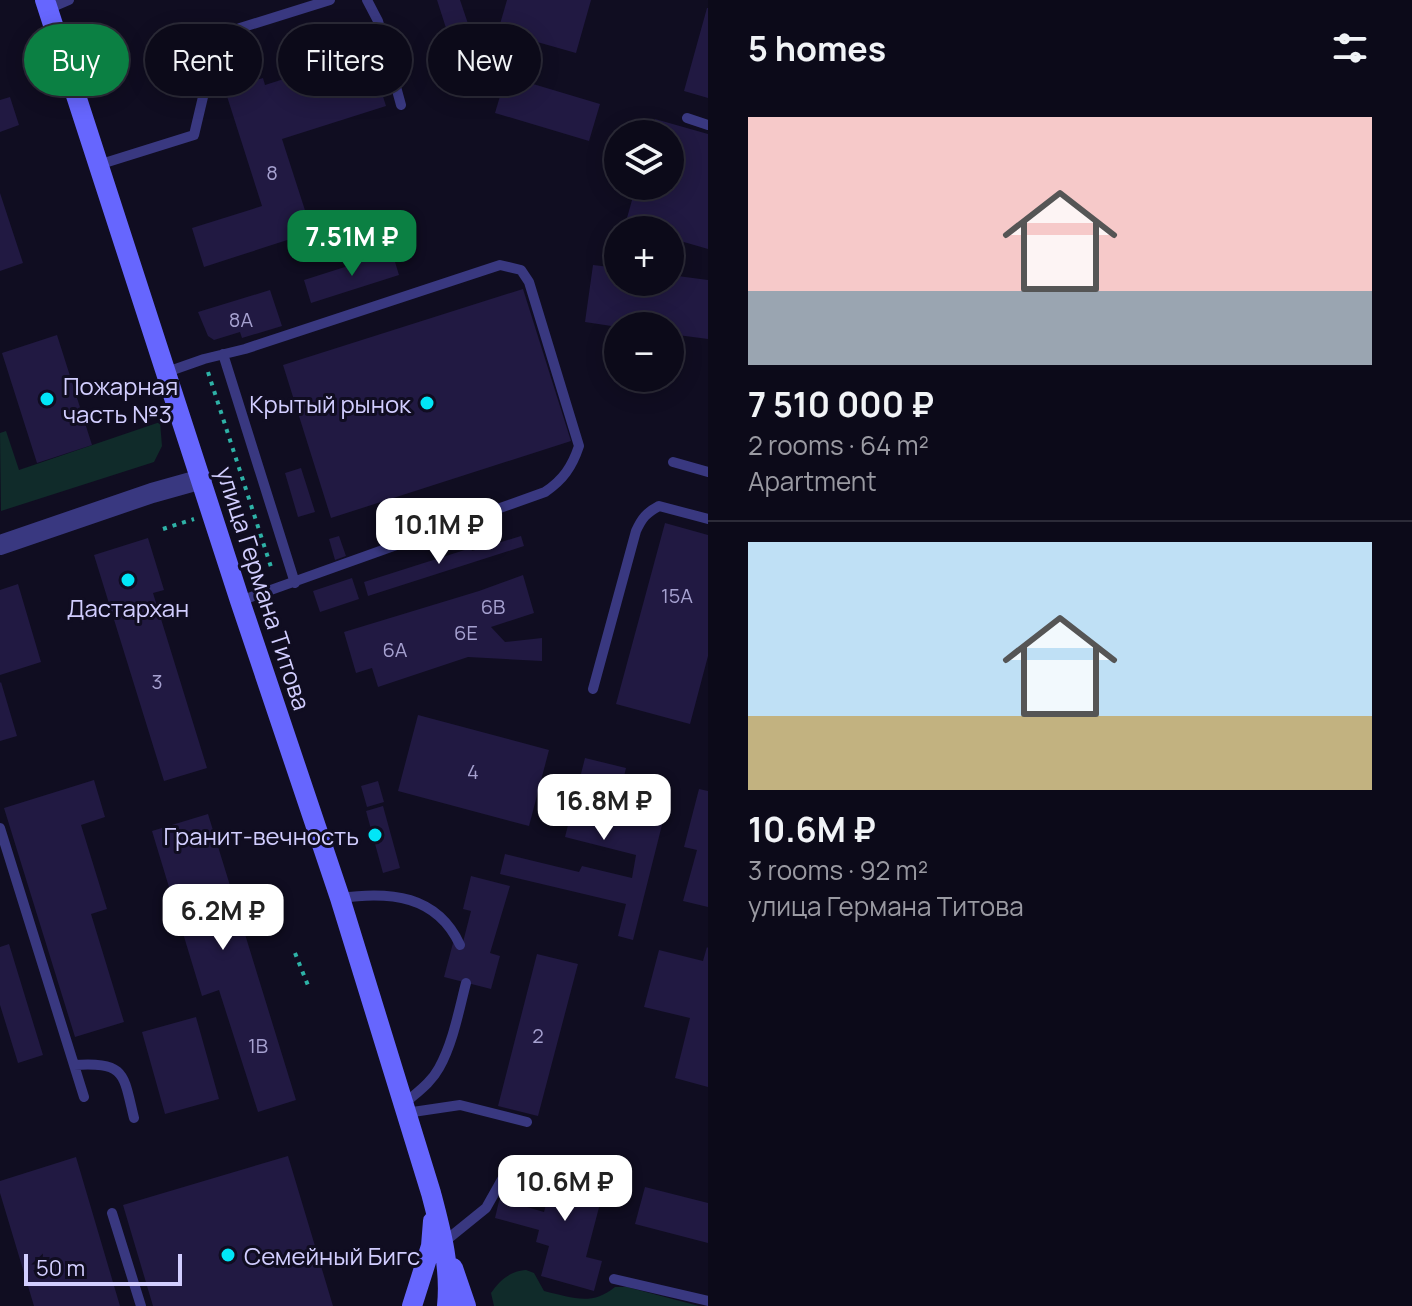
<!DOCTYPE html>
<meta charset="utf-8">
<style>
body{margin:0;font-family:Manrope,sans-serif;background:#151322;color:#f1f3f6;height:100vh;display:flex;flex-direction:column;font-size:30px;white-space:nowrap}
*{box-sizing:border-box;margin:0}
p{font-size:26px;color:#9a9aa2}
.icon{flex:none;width:44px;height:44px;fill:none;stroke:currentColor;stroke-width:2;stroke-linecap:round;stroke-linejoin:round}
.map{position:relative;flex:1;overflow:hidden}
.details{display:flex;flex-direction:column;background:#0c0a19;width:704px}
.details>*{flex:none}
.guide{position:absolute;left:24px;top:24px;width:564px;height:72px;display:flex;gap:16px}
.controls{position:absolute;left:604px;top:120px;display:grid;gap:16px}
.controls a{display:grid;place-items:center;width:80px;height:80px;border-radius:50%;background:#0c0a19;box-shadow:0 4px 20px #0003,0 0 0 2px #2c2b38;font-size:40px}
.scale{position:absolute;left:24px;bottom:20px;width:158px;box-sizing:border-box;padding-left:8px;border:4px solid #d2ceff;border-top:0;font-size:22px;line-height:28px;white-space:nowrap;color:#d2ceff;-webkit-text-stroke:6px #100d21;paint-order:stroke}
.price{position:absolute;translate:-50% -68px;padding:0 18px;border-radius:16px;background:#fff;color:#222;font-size:26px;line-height:52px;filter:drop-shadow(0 2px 4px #0008)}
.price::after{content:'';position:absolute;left:50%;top:48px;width:24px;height:18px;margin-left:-12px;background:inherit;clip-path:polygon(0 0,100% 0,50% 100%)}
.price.on{background:#0b8043;color:#fff}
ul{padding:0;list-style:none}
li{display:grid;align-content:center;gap:16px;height:424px;padding:0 40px}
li+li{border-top:2px solid #2c2b38}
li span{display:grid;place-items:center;height:248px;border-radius:0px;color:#555}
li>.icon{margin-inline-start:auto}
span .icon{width:144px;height:144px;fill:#fffc;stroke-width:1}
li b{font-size:34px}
h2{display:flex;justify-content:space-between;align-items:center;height:96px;padding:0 40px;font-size:34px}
.chip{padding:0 28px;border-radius:36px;background:#0c0a19;box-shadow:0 4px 20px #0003,0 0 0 2px #2c2b38;font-size:28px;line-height:72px}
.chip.on{background:#0b8043;color:#fff}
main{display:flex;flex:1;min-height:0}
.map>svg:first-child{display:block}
.green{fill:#102b2a}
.building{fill:#211942}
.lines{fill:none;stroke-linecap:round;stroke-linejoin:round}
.path{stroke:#2eb2a7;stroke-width:4;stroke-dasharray:4 6;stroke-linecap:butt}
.lane{stroke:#393880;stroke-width:10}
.street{stroke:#393880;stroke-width:20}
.secondary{stroke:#6666fe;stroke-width:20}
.poi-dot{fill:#01e6f7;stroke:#100d21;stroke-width:3}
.labels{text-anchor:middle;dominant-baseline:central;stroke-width:6;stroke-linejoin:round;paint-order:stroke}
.number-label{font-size:20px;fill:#a6a1d0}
.poi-label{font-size:24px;fill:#d2ceff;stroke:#100d21;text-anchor:start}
.street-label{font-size:24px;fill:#d2ceff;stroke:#100d21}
</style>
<main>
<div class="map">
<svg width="708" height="1306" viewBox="0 0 708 1306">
<rect width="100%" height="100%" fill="#100d21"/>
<path class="green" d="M 160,422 L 162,446 L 154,462 L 1,511 L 0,433 L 6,431 L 19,470 Z
M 526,1270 L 534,1273 L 544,1291 C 573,1298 592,1306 615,1287 L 627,1287 L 699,1306 L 494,1306 L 491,1293 C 500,1280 510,1271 526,1270 Z"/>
<path class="building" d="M 437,0 L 460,0 L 485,74 L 463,81 Z
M 507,0 L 591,0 L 576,53 L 498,31 Z
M 707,8 L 708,8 L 708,98 L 684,91 Z
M 369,52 L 386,106 L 282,139 L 312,232 L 204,267 L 192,228 L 262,206 L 225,90 L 263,78 L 265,85 Z
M 506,76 L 600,104 L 589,141 L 495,113 Z
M 10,97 L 19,125 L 0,132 L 0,100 Z
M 655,119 L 708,134 L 708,249 L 670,238 L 670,230 L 642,230 L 625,225 L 636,186 L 670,186 L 670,134 L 651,134 Z
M 0,193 L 23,263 L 0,271 Z
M 392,252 L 399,275 L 311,303 L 304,280 Z
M 593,265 L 618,268 L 618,282 L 670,282 L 670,275 L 708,280 L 708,339 L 670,334 L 670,326 L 618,327 L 585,322 Z
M 523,289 L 571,441 L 331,518 L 283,365 Z
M 270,290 L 282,326 L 242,338 L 240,332 L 214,340 L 208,336 L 198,312 Z
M 57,335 L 92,445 L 37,463 L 2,353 Z
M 301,468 L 315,512 L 298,517 L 285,473 Z
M 665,523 L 708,535 L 708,656 L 690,724 L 616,704 Z
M 339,536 L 346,556 L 335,560 L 329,539 Z
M 521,536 L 524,546 L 368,596 L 364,582 L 471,548 L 472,551 Z
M 148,538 L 164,590 L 153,593 L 207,768 L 164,781 L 94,555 Z
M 523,575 L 534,613 L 491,627 L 505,642 L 542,638 L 542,661 L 468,657 L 378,687 L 372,668 L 356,673 L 344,632 L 479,591 Z
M 352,578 L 359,599 L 320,612 L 313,591 Z
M 18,584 L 41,662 L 0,675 L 0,590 Z
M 1,682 L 17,736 L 0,741 L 0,683 Z
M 418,715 L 549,750 L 529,826 L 398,791 Z
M 585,758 L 626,768 L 620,793 L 667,805 L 633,940 L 618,936 L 626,904 L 500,874 L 505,854 L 579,872 L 582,866 L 632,878 L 636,855 L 565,837 Z
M 94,780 L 105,817 L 81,825 L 107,909 L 91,914 L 124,1022 L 75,1037 L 4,808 Z
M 378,781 L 384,802 L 367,807 L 361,786 Z
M 699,789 L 708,791 L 708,907 L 683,901 L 697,850 L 684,847 Z
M 383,806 L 400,868 L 383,873 L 366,811 Z
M 208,814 L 296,1100 L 258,1112 L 219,990 L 202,996 L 152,831 Z
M 471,876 L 510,886 L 490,953 L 500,956 L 491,989 L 444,977 L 453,943 L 462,946 L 471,911 L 463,909 Z
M 9,944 L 43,1055 L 18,1063 L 0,1005 L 0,947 Z
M 707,947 L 708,948 L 708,1087 L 675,1078 L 690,1018 L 644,1007 L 659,950 L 703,961 Z
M 537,954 L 578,964 L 538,1116 L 498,1106 Z
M 196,1017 L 219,1099 L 165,1114 L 142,1032 Z
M 288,1156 L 333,1306 L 153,1306 L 123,1205 Z
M 76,1157 L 120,1306 L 34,1306 L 0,1193 L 0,1181 Z
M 558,1160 L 608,1173 L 586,1257 L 602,1261 L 594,1291 L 541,1276 L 549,1246 L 536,1242 L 539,1230 L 495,1218 L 499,1201 L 502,1196 L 507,1195 L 512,1198 L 513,1203 L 544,1212 Z
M 645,1187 L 708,1203 L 708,1243 L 635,1224 Z"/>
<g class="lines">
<path class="path" d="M 208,372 L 272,570
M 163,529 L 194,519
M 295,953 L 309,988"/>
<path class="lane" d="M 367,0 L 378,21 L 401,105
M 48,9 L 69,0
M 687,118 L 708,125
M 98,165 L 194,135 L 211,63 L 240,28 L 330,0
M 223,354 L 295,583
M 167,372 L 204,359 L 245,349 L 500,265 L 521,270 L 529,282 L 579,446 C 572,467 563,480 545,492 L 240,601
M 673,462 L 708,472
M 593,689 L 636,531 C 642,518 646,513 659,506 L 708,519
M 0,828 L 84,1097
M 340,898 C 390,891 437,895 460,945
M 74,1065 C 126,1062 123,1073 134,1118
M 404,1104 C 416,1093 431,1083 439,1068 C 453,1043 459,1010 466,983
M 406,1113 L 460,1105 L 527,1122
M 112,1213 L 141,1306
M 444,1242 L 486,1208 L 504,1176
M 614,1279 L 708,1301"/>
<path class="street" d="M 0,545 L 152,493 L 202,479"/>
<path class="secondary" d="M 45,0 L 240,601 L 340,898 L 431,1193 C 441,1231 451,1267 447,1306
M 453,1268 L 466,1306
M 412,1306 L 431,1246 L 433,1221"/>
</g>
<g class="poi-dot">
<circle cx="47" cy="399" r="8"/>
<circle cx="427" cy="403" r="8"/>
<circle cx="128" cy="580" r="8"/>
<circle cx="375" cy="835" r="8"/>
<circle cx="228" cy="1255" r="8"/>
</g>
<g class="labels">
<g class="number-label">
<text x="272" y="172">8</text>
<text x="241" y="319">8А</text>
<text x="677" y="595">15А</text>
<text x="493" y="606">6В</text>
<text x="466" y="632">6Е</text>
<text x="395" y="649">6А</text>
<text x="157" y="681">3</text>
<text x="473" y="771">4</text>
<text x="538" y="1035">2</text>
<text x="258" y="1045">1В</text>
</g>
<g class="poi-label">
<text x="63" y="385">Пожарная<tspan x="63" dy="28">часть №3</tspan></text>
<text x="411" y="403" text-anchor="end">Крытый рынок</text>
<text x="128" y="607" text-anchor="middle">Дастархан</text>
<text x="359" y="835" text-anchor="end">Гранит-вечность</text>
<text x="244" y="1255">Семейный Бигс</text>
</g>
<g class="street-label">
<text transform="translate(264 588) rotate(72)">улица Германа Титова</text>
</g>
</g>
</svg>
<div class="controls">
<a><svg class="icon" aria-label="layers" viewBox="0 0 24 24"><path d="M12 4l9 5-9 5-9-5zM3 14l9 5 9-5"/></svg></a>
<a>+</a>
<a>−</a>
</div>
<div class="scale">50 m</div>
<b class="price on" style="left:352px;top:278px">7.51M ₽</b>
<b class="price" style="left:439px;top:566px">10.1M ₽</b>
<b class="price" style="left:604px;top:842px">16.8M ₽</b>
<b class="price" style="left:223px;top:952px">6.2M ₽</b>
<b class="price" style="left:565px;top:1223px">10.6M ₽</b>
<div class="guide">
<a class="chip on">Buy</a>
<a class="chip">Rent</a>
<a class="chip">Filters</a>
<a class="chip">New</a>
</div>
</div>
<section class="details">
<h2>5 homes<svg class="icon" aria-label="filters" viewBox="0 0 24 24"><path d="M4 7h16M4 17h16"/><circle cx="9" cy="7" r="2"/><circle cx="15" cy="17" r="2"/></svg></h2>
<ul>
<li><span style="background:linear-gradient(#f6c9c9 70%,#9aa5b1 0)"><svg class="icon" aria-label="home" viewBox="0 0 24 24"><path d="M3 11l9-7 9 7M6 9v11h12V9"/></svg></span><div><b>7 510 000 ₽</b><p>2 rooms · 64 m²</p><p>Apartment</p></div></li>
<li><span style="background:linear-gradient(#bfe0f5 70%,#c2b280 0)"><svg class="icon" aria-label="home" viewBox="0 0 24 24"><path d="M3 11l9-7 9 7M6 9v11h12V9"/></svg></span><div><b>10.6M ₽</b><p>3 rooms · 92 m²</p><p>улица Германа Титова</p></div></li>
</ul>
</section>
</main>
